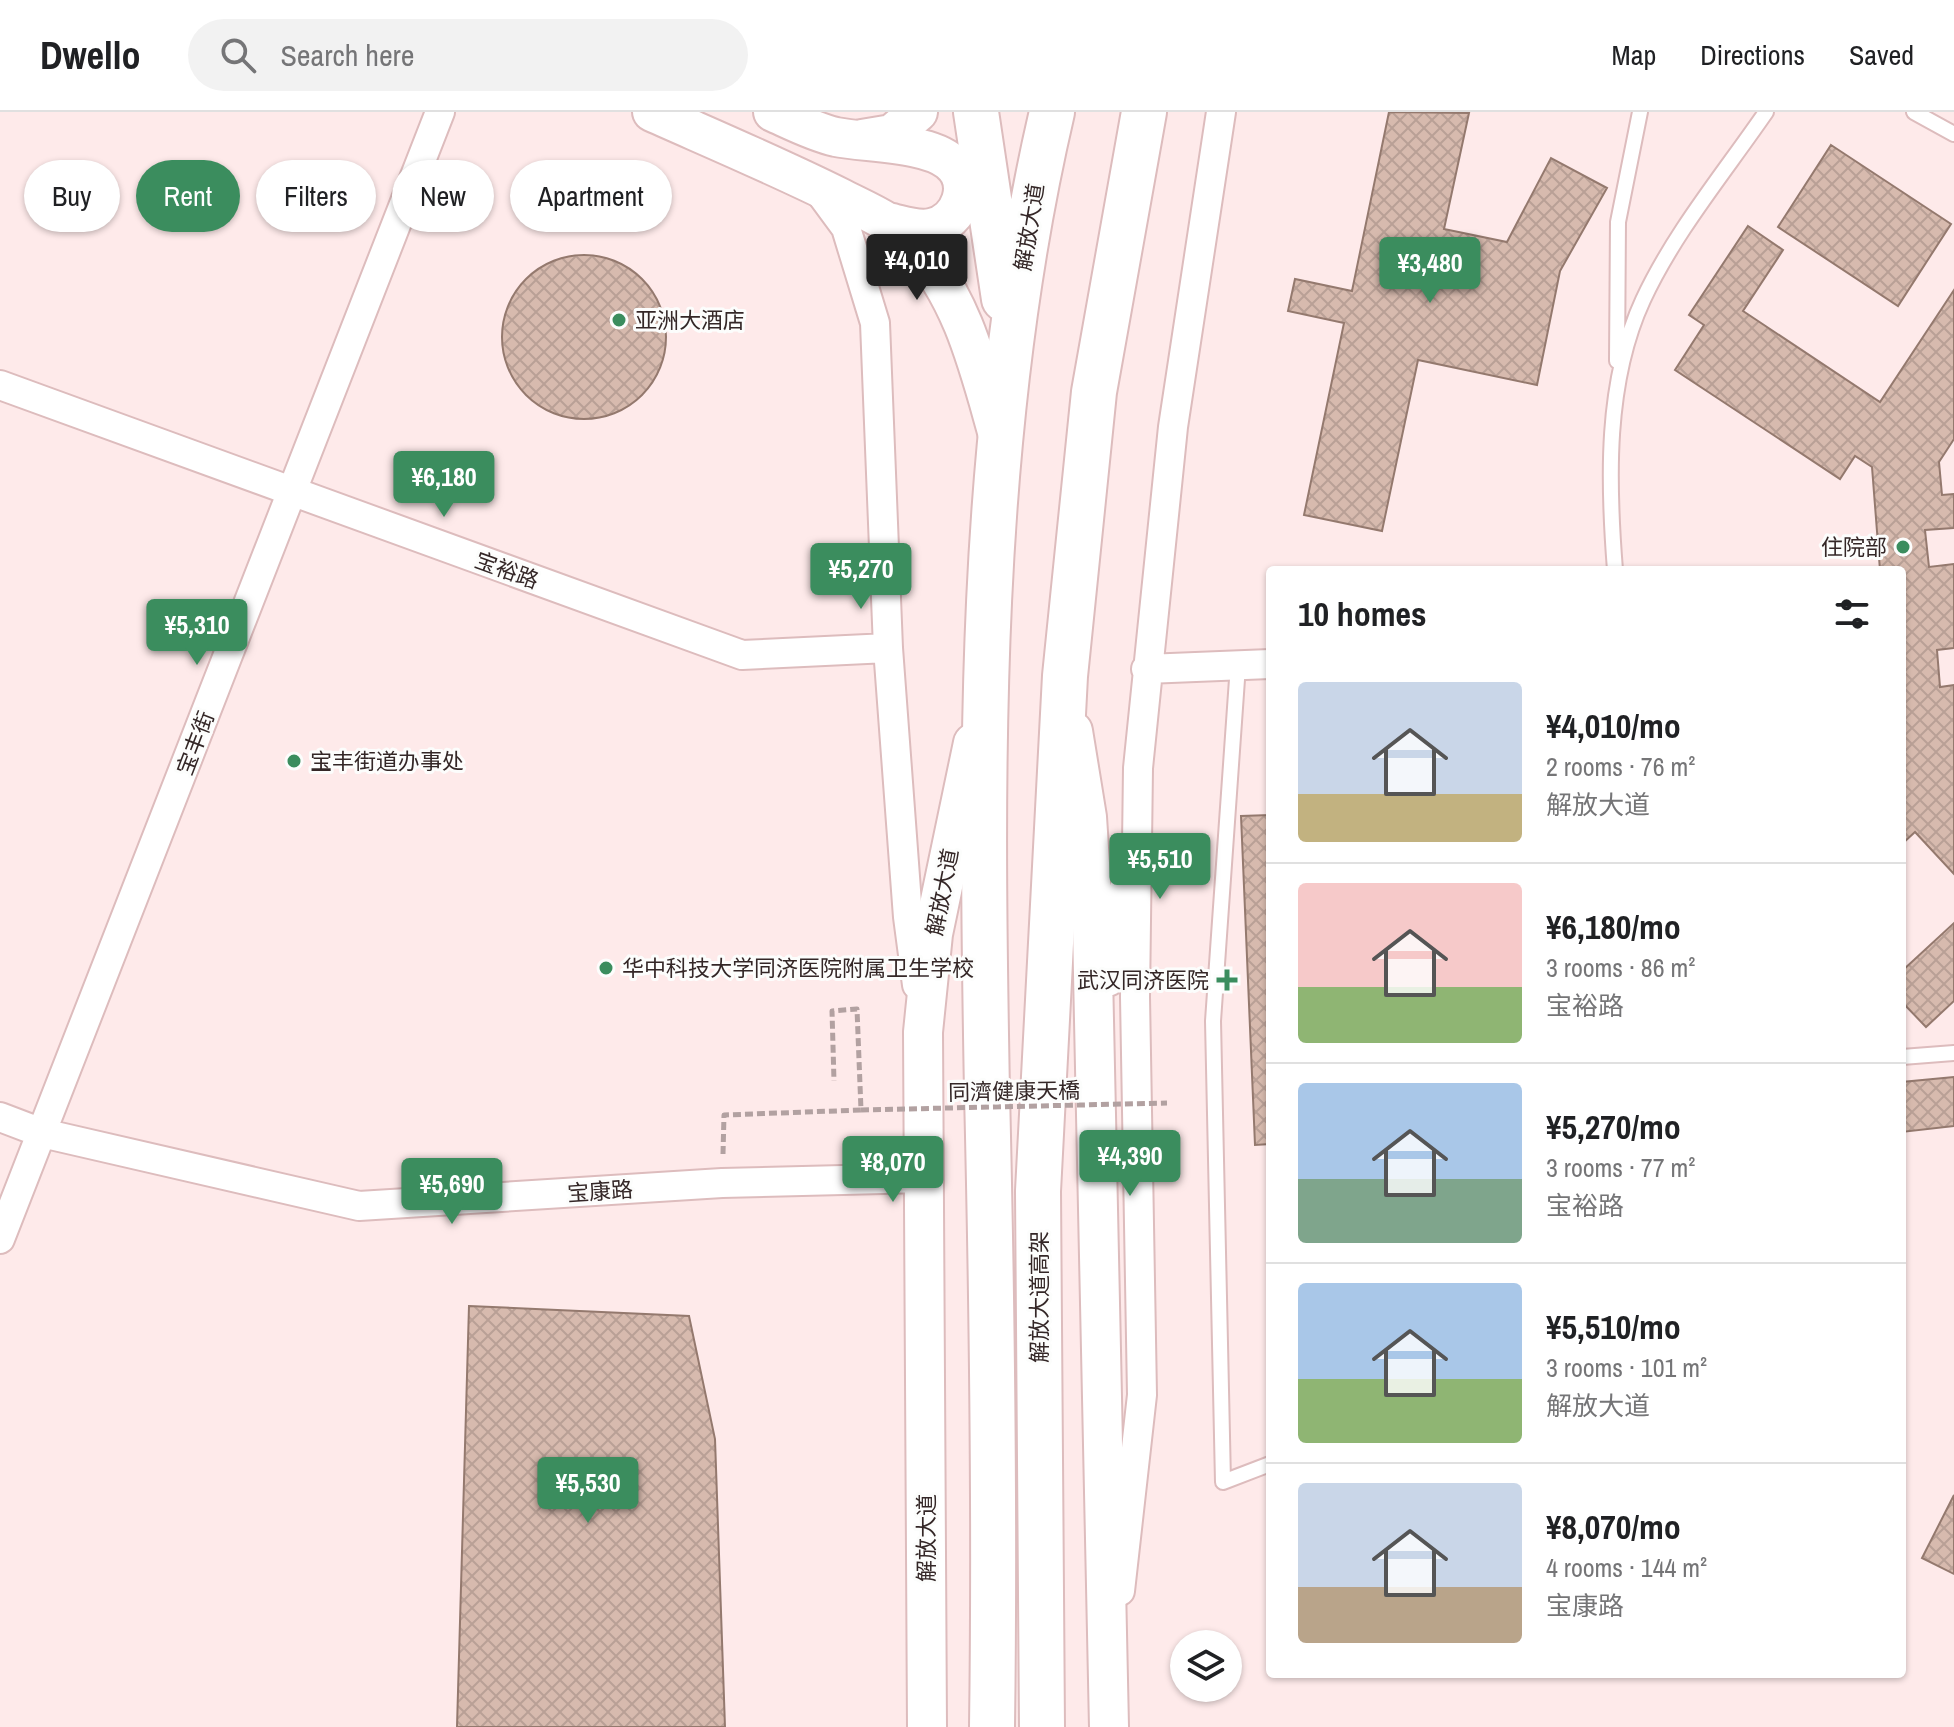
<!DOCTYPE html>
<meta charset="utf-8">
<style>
body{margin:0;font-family:"Archivo Narrow","Noto Sans SC",sans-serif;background:#f2f2f2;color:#202124;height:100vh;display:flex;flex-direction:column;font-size:30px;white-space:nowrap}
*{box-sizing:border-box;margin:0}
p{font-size:26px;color:#757577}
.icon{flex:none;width:44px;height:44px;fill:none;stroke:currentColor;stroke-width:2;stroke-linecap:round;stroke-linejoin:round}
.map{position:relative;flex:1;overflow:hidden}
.panel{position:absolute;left:1266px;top:454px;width:640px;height:1112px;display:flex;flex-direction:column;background:#fff;border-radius:8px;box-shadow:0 2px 6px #0004}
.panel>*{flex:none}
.banner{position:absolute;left:24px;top:48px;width:760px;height:72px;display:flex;gap:16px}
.fabs{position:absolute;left:1170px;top:1518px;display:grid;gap:16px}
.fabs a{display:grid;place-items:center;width:72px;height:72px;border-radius:50%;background:#fff;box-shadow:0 2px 6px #0004;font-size:40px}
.price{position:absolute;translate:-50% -68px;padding:0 18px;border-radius:8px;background:#3b8d5e;color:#fff;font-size:26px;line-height:52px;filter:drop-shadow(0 2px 4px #0008)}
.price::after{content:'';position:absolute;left:50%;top:48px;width:24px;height:18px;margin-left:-12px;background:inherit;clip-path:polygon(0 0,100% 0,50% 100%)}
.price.active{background:#222;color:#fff}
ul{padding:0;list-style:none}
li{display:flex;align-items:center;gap:24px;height:200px;padding:0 32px}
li+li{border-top:2px solid #e0e0e0}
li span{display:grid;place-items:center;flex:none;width:224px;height:160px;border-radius:8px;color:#555}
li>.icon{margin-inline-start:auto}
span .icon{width:96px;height:96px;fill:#fffc;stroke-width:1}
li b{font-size:34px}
h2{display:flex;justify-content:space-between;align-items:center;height:96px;padding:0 32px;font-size:34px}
.chip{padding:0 28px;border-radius:36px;background:#fff;box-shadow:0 2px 6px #0004;font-size:28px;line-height:72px}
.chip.active{background:#3b8d5e;color:#fff}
header{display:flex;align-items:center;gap:48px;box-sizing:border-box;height:112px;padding:0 40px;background:#fff;border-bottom:2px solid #e0e0e0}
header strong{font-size:38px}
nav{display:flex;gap:44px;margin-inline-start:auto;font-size:28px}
.search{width:560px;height:72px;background:#f2f2f2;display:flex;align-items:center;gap:20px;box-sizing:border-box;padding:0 28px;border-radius:44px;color:#757577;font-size:30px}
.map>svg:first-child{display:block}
.building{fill:url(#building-cross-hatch);stroke:#94796e;stroke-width:2}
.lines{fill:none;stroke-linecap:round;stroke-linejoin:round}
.service-casing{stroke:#ddbcbd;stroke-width:18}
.minor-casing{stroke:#ddbcbd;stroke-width:32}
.secondary-casing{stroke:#ddbcbd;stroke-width:42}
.primary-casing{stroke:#ddbcbd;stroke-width:48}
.path{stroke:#b2a1a1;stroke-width:5;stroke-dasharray:8 4;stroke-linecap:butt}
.service{stroke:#fff;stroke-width:14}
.minor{stroke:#fff;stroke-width:28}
.secondary{stroke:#fff;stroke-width:38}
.primary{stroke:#fff;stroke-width:44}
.path-bridge{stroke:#b2a1a1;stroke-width:5;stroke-dasharray:8 4;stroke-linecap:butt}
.poi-dot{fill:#3b8d5e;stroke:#fcfdfc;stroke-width:3}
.labels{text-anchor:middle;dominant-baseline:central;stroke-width:6;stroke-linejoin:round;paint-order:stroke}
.street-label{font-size:22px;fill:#342727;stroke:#fcfdfc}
.poi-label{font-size:22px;fill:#342727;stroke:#fcfdfc;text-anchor:start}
</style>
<header>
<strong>Dwello</strong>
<div class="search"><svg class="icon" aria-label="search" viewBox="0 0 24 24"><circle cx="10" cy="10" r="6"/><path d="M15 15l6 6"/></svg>Search here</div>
<nav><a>Map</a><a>Directions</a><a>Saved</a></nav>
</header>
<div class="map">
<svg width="1954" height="1615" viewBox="0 0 1954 1615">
<defs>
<pattern id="building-cross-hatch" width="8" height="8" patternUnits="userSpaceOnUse" patternTransform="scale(2)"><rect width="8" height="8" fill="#d7baae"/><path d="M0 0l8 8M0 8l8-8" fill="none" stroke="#b9a096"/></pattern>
</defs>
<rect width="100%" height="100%" fill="#feeaea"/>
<path class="building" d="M 1389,0 L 1469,1 L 1444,117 L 1507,130 L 1551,46 L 1607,76 L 1560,159 L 1537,273 L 1418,248 L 1382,419 L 1304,403 L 1344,211 L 1288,199 L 1295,167 L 1352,179 Z
M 1831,33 L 1951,112 L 1898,194 L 1778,115 Z
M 1748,114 L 1783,138 L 1743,199 L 1880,290 L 1954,178 L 1954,327 L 1939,350 L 1942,383 L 1954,382 L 1954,416 L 1925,418 L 1929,455 L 1954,452 L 1954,536 L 1937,538 L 1940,575 L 1954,573 L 1954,762 L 1915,720 L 1902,732 L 1902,458 L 1880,458 L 1872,355 L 1855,344 L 1840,367 L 1675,258 L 1704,213 L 1689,203 Z
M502 225a82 82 0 1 1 164 0a82 82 0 1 1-164 0Z
M 1270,703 L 1270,1032 L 1255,1033 L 1241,704 Z
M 1954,811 L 1954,889 L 1926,915 L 1902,890 L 1902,859 Z
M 1954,965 L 1954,1014 L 1902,1020 L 1902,970 Z
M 469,1194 L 689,1204 L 715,1327 L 725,1615 L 457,1615 Z
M 1954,1383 L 1954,1462 L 1922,1446 Z"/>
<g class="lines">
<g class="service-casing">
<path id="service" d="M 1914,0 L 1954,22
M 1617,249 L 1618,110 L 1640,0
M 1615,458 C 1608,370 1605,270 1643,188 C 1674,121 1724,61 1766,0
M 1238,553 L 1213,909 L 1223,1370 L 1270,1352
M 1902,945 L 1954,941"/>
</g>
<g class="minor-casing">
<path id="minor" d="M 818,78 L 846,116 L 875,211 L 888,536 L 908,805 L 917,873
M 0,273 L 742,543 L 888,536
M 1146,557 L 1270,552
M 0,1005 L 42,1021 L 359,1094 L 722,1071 L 924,1066
M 0,1127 L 440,0
M 1120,1479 L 1142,1283 L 1135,885 L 1138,656 L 1173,315 L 1221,0"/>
</g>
<g class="secondary-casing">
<path id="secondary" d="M 652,0 C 715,28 779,55 841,86 C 866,99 893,109 912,131 C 962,183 979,256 998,323
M 773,0 C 793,9 814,20 836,25 C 866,31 927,30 950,50 C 975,70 961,110 931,116 C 916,119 902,113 888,110
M 862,27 L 892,22 L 918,0
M 1073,619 L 1087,705 L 1091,767 L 1109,1615
M 1107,865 L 1134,756
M 927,1615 L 923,920 L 933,822 L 973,631"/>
</g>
<g class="primary-casing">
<path id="primary" d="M 976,0 L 1004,187
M 992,1615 C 995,1404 992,1191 987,980 C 981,653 977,321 1052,0
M 1042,1615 L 1038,1079 L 1065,564 L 1094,280 L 1144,0"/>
</g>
<path class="path" d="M 723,1042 L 724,1003 L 861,998 L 857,897 L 832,899 L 834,969"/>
<use href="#service" class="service"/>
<use href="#minor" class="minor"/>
<use href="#secondary" class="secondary"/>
<use href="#primary" class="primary"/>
<path class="path-bridge" d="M 861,998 L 1167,991"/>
</g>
<g class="poi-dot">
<circle cx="619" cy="208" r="8"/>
<circle cx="1903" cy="435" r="8"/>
<circle cx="294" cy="649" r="8"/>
<circle cx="606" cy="856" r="8"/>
<path d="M1223 856h8v8h8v8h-8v8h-8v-8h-8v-8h8z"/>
</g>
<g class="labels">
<g class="street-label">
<text transform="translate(1029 115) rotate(-81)">解放大道</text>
<text transform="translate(507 458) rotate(20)">宝裕路</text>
<text transform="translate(195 631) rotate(-69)">宝丰街</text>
<text transform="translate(942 780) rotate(-79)">解放大道</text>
<text transform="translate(1014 979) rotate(-1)">同濟健康天橋</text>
<text transform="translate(600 1079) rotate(-4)">宝康路</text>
<text transform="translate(1039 1185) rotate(-90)">解放大道高架</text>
<text transform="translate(926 1426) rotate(-90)">解放大道</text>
</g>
<g class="poi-label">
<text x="635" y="208">亚洲大酒店</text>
<text x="1887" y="435" text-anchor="end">住院部</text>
<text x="310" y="649">宝丰街道办事处</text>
<text x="622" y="856">华中科技大学同济医院附属卫生学校</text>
<text x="1209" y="868" text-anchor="end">武汉同济医院</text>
</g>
</g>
</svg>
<div class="fabs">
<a><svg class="icon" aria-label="layers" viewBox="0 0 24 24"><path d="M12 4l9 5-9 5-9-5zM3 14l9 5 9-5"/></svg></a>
</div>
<b class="price active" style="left:917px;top:190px">¥4,010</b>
<b class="price" style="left:1430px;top:193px">¥3,480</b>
<b class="price" style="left:444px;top:407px">¥6,180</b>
<b class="price" style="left:861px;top:499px">¥5,270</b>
<b class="price" style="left:197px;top:555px">¥5,310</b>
<b class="price" style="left:1160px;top:789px">¥5,510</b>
<b class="price" style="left:1130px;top:1086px">¥4,390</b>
<b class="price" style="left:893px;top:1092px">¥8,070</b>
<b class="price" style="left:452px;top:1114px">¥5,690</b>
<b class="price" style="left:588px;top:1413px">¥5,530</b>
<div class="banner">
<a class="chip">Buy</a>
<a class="chip active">Rent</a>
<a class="chip">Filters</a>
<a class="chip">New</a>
<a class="chip">Apartment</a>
</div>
<section class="panel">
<h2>10 homes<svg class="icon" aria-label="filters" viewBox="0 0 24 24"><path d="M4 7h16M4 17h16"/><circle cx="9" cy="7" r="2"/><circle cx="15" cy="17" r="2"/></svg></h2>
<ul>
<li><span style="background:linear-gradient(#c9d6e8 70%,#c2b280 0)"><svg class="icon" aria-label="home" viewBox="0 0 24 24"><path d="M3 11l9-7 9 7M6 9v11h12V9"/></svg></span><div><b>¥4,010/mo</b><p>2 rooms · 76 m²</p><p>解放大道</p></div></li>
<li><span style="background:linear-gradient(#f6c9c9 65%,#8fb573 0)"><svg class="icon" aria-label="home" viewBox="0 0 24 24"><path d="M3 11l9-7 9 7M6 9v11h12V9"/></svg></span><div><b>¥6,180/mo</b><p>3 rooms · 86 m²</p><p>宝裕路</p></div></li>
<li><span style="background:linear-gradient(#a9c7e8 60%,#7fa58c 0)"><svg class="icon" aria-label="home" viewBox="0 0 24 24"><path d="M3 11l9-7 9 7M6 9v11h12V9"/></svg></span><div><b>¥5,270/mo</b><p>3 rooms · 77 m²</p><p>宝裕路</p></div></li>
<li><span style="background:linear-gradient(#a9c7e8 60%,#8fb573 0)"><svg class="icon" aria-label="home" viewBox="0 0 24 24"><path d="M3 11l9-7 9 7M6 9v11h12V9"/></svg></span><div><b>¥5,510/mo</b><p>3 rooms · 101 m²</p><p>解放大道</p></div></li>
<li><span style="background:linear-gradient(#c9d6e8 65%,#b9a48a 0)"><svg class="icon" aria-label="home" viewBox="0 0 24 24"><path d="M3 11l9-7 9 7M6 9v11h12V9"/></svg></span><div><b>¥8,070/mo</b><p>4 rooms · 144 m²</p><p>宝康路</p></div></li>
</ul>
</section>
</div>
